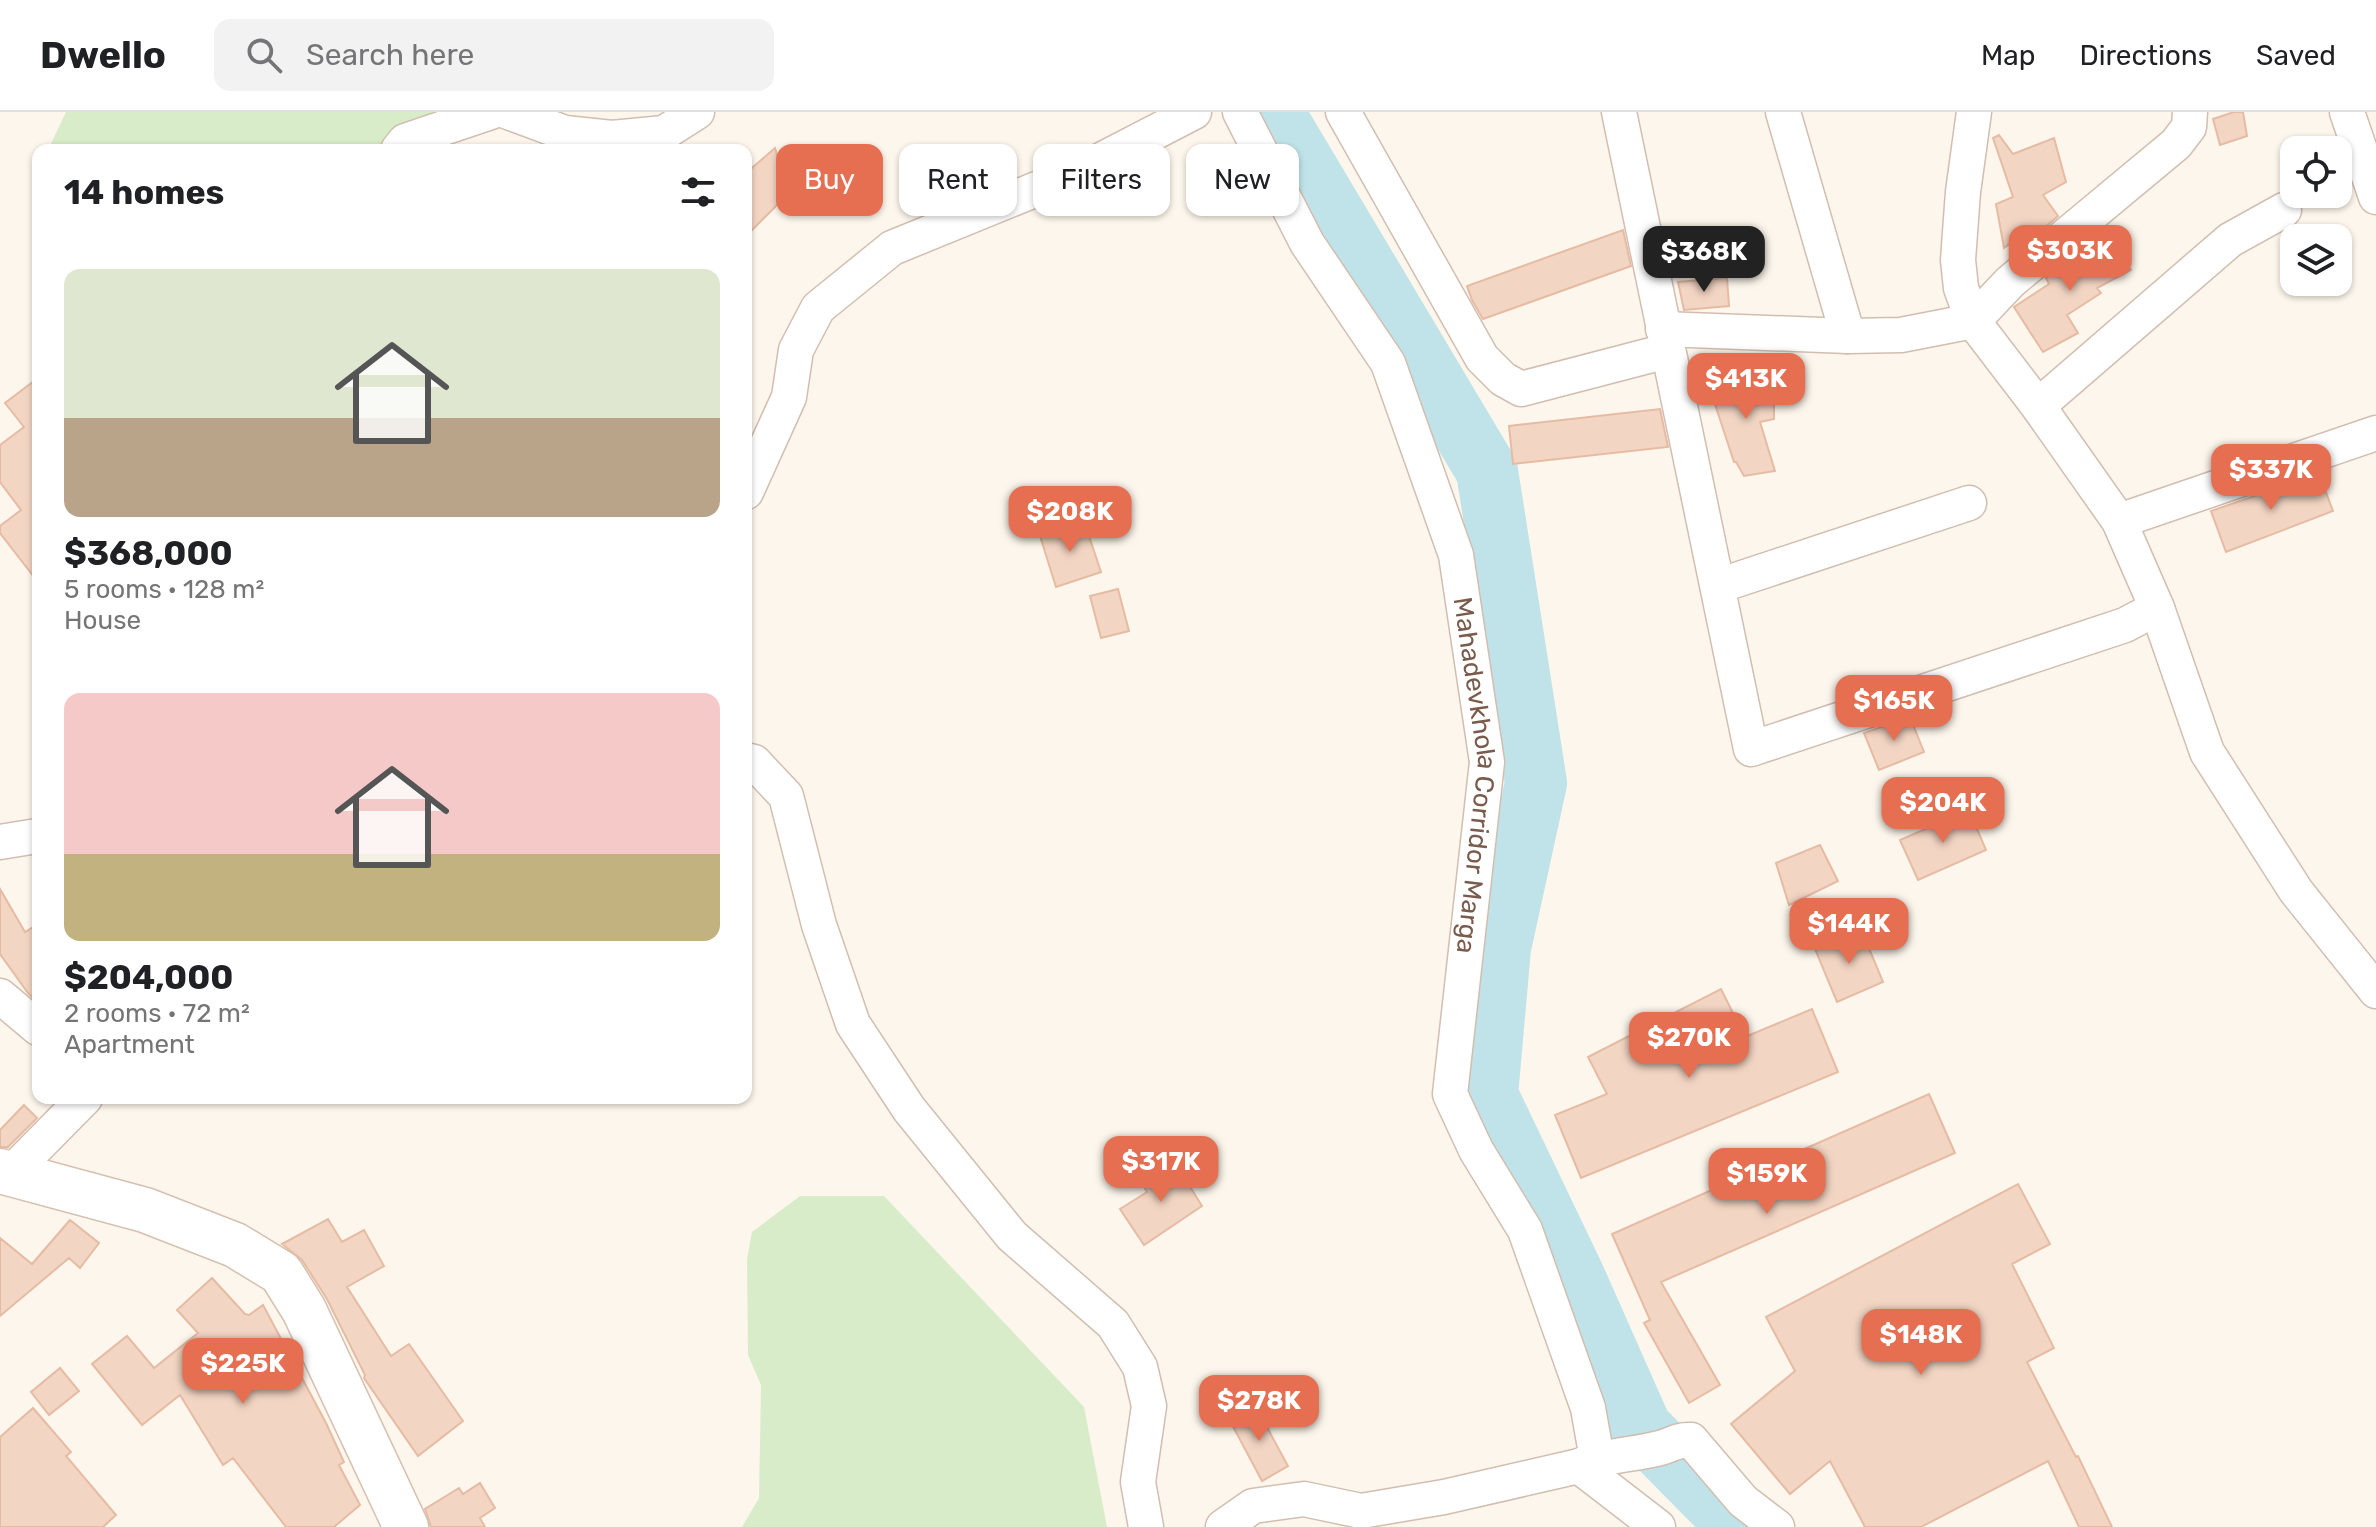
<!DOCTYPE html>
<meta charset="utf-8">
<style>
body{margin:0;font-family:Rubik,sans-serif;background:#f2f2f2;color:#202124;height:100vh;display:flex;flex-direction:column;font-size:30px;white-space:nowrap}
*{box-sizing:border-box;margin:0}
p{font-size:26px;color:#757577}
.icon{flex:none;width:44px;height:44px;fill:none;stroke:currentColor;stroke-width:2;stroke-linecap:round;stroke-linejoin:round}
.map{position:relative;flex:1;overflow:hidden}
.drawer{position:absolute;left:32px;top:32px;width:720px;height:960px;display:flex;flex-direction:column;background:#fff;border-radius:16px;box-shadow:0 2px 6px #0004}
.drawer>*{flex:none}
.guide{position:absolute;left:776px;top:32px;width:760px;height:72px;display:flex;gap:16px}
.buttons{position:absolute;left:2280px;top:24px;display:grid;gap:16px}
.buttons a{display:grid;place-items:center;width:72px;height:72px;border-radius:16px;background:#fff;box-shadow:0 2px 6px #0004;font-size:40px}
.price{position:absolute;translate:-50% -68px;padding:0 18px;border-radius:16px;background:#e76f51;color:#fff;font-size:26px;line-height:52px;filter:drop-shadow(0 2px 4px #0008)}
.price::after{content:'';position:absolute;left:50%;top:48px;width:24px;height:18px;margin-left:-12px;background:inherit;clip-path:polygon(0 0,100% 0,50% 100%)}
.price.active{background:#222;color:#fff}
ul{padding:0;list-style:none}
li{display:grid;align-content:center;gap:16px;height:424px;padding:0 32px}
li span{display:grid;place-items:center;height:248px;border-radius:16px;color:#555}
li>.icon{margin-inline-start:auto}
span .icon{width:144px;height:144px;fill:#fffc;stroke-width:1}
li b{font-size:34px}
h2{display:flex;justify-content:space-between;align-items:center;height:96px;padding:0 32px;font-size:34px}
.tag{padding:0 28px;border-radius:16px;background:#fff;box-shadow:0 2px 6px #0004;font-size:28px;line-height:72px}
.tag.active{background:#e76f51;color:#fff}
header{display:flex;align-items:center;gap:48px;box-sizing:border-box;height:112px;padding:0 40px;background:#fff;border-bottom:2px solid #e0e0e0}
header strong{font-size:38px}
nav{display:flex;gap:44px;margin-inline-start:auto;font-size:28px}
.search{width:560px;height:72px;background:#f2f2f2;display:flex;align-items:center;gap:20px;box-sizing:border-box;padding:0 28px;border-radius:16px;color:#757577;font-size:30px}
.map>svg:first-child{display:block}
.green{fill:#d8ecc9}
.lines{fill:none;stroke-linecap:round;stroke-linejoin:round}
.river{stroke:#bfe3e8;stroke-width:62}
.building{fill:#f3d5c3;stroke:#e6bba3;stroke-width:2}
.street-casing{stroke:#d1beb0;stroke-width:37}
.secondary-casing{stroke:#d6c0b0;stroke-width:47}
.street{stroke:#fff;stroke-width:34}
.secondary{stroke:#fff;stroke-width:44}
.labels{text-anchor:middle;dominant-baseline:central;stroke-width:7;stroke-linejoin:round;paint-order:stroke}
.street-label{font-size:26px;fill:#7a5c4d;stroke:#fffaf3}
</style>
<header>
<strong>Dwello</strong>
<div class="search"><svg class="icon" aria-label="search" viewBox="0 0 24 24"><circle cx="10" cy="10" r="6"/><path d="M15 15l6 6"/></svg>Search here</div>
<nav><a>Map</a><a>Directions</a><a>Saved</a></nav>
</header>
<div class="map">
<svg width="2376" height="1415" viewBox="0 0 2376 1415">
<rect width="100%" height="100%" fill="#fdf6ec"/>
<path class="green" d="M 66,0 L 468,0 L 427,38 L 48,38 Z
M 800,1084 L 884,1084 L 1084,1295 L 1107,1415 L 742,1415 L 759,1386 L 761,1273 L 748,1243 L 747,1147 L 752,1120 Z"/>
<g class="lines">
<path class="river" d="M 1273,0 L 1487,359 L 1536,671 L 1500,836 L 1487,983 L 1575,1167 L 1641,1316 L 1739,1415"/>
</g>
<path class="building" d="M 2234,0 L 2243,0 L 2247,24 L 2220,33 L 2213,7 Z
M 1999,23 L 2013,42 L 2054,26 L 2066,70 L 2043,83 L 2058,104 L 2026,131 L 2021,123 L 2004,136 L 1996,92 L 2013,85 L 1993,26 Z
M 775,36 L 788,82 L 746,124 L 746,61 Z
M 1623,118 L 1631,154 L 1483,207 L 1472,188 L 1467,174 Z
M 2106,123 L 2131,158 L 2097,176 L 2101,181 L 2067,203 L 2078,221 L 2043,240 L 2014,195 L 2049,172 L 2046,166 L 2081,137 L 2084,140 Z
M 1727,166 L 1729,194 L 1684,198 L 1678,170 Z
M 1750,261 L 1756,273 L 1774,268 L 1774,307 L 1760,310 L 1775,359 L 1744,364 L 1736,350 L 1734,350 L 1709,274 Z
M 38,266 L 38,470 L 0,421 L 0,414 L 21,398 L 0,370 L 0,333 L 24,315 L 5,291 Z
M 1660,297 L 1668,335 L 1513,352 L 1509,314 Z
M 2319,362 L 2333,399 L 2226,440 L 2211,399 Z
M 1084,409 L 1101,460 L 1056,475 L 1040,424 Z
M 1118,477 L 1129,519 L 1101,526 L 1090,484 Z
M 1910,605 L 1924,640 L 1879,658 L 1864,621 Z
M 1969,698 L 1986,738 L 1918,768 L 1900,728 Z
M 1820,733 L 1838,769 L 1789,793 L 1776,751 Z
M 0,777 L 25,820 L 38,812 L 38,890 L 28,881 L 0,842 Z
M 1861,817 L 1883,870 L 1837,890 L 1815,837 Z
M 1721,877 L 1745,925 L 1812,897 L 1838,960 L 1581,1066 L 1555,1003 L 1607,982 L 1588,945 Z
M 1929,982 L 1955,1041 L 1661,1170 L 1720,1273 L 1689,1291 L 1644,1211 L 1650,1208 L 1612,1122 Z
M 24,993 L 37,1006 L 8,1035 L 0,1035 L 0,1018 Z
M 1174,1049 L 1202,1094 L 1144,1133 L 1120,1097 L 1147,1080 L 1141,1070 Z
M 2018,1072 L 2050,1132 L 2012,1152 L 2054,1236 L 2027,1250 L 2076,1345 L 2078,1344 L 2112,1415 L 2079,1415 L 2048,1349 L 1921,1415 L 1865,1415 L 1830,1349 L 1790,1382 L 1731,1312 L 1795,1259 L 1766,1205 Z
M 328,1107 L 342,1130 L 364,1118 L 384,1154 L 347,1175 L 391,1244 L 409,1232 L 463,1309 L 418,1344 L 364,1266 L 365,1263 L 327,1187 L 302,1148 L 282,1132 Z
M 70,1108 L 99,1131 L 80,1156 L 69,1146 L 0,1204 L 0,1126 L 32,1152 Z
M 212,1166 L 245,1202 L 249,1203 L 263,1193 L 326,1311 L 344,1350 L 339,1353 L 360,1393 L 334,1415 L 286,1415 L 233,1346 L 223,1353 L 180,1283 L 142,1313 L 92,1252 L 127,1224 L 154,1256 L 198,1221 L 177,1198 Z
M 60,1256 L 79,1279 L 49,1303 L 31,1280 Z
M 1255,1293 L 1288,1354 L 1262,1369 L 1229,1307 Z
M 33,1296 L 71,1340 L 66,1344 L 116,1403 L 103,1415 L 0,1415 L 0,1325 Z
M 480,1371 L 495,1396 L 480,1406 L 485,1415 L 431,1415 L 425,1397 L 459,1376 L 463,1382 Z"/>
<g class="lines">
<g class="street-casing">
<g id="street">
<path d="M 508,0 L 565,21 L 612,26 L 664,21 L 697,0"/>
<path id="s1" d="M 1240,0 L 1307,131 L 1388,251 L 1456,443 L 1487,650 L 1450,982 L 1476,1038 L 1525,1118 L 1588,1296 L 1597,1347"/>
<path d="M 1343,0 L 1482,246 L 1503,267 L 1521,277 L 1667,239"/>
<path d="M 1619,0 L 1751,637 L 2125,513 L 2157,496 L 2119,409 L 2038,294 L 1973,209 L 1961,176 L 1958,148 L 1963,80 L 1974,0"/>
<path d="M 1783,0 L 1848,224 L 1901,223 L 1973,209 L 2010,170 L 2176,32 L 2189,15 L 2190,0"/>
<path d="M 2347,0 L 2376,85"/>
<path d="M 398,38 L 405,29 L 491,0"/>
<path d="M 1663,217 L 1848,224"/>
<path d="M 2038,294 L 2230,128 L 2284,98"/>
<path d="M 746,380 L 789,285 L 796,238 L 818,196 L 892,136 L 1076,61 L 1194,0"/>
<path d="M 2119,409 L 2376,321"/>
<path d="M 1718,474 L 1969,391"/>
<path d="M 2157,496 L 2207,640 L 2296,779 L 2376,879"/>
<path d="M 746,648 L 754,650 L 786,684 L 819,813 L 853,912 L 909,997 L 1012,1124 L 1113,1212 L 1140,1255 L 1149,1294 L 1138,1370 L 1146,1415"/>
<path d="M 0,730 L 37,724"/>
<path d="M 0,884 L 38,916"/>
<path d="M 10,1062 L 85,986"/>
<path d="M 1579,1354 L 1658,1415"/>
<path d="M 1223,1415 L 1253,1394 L 1304,1387 L 1361,1399 L 1444,1385 L 1579,1354 C 1605,1343 1633,1343 1660,1336 C 1672,1333 1678,1327 1691,1328 L 1743,1389 L 1777,1415"/>
</g>
</g>
<g class="secondary-casing">
<path id="secondary" d="M 0,1059 L 145,1098 L 235,1133 L 281,1161 L 304,1198 L 406,1415"/>
</g>
<use href="#street" class="street"/>
<use href="#secondary" class="secondary"/>
</g>
<g class="labels">
<g class="street-label">
<text stroke="none"><textPath href="#s1" startOffset="718">Mahadevkhola Corridor Marga</textPath></text>
</g>
</g>
</svg>
<div class="buttons">
<a><svg class="icon" aria-label="locate" viewBox="0 0 24 24"><circle cx="12" cy="12" r="6"/><path d="M12 2v4M12 18v4M2 12h4M18 12h4"/></svg></a>
<a><svg class="icon" aria-label="layers" viewBox="0 0 24 24"><path d="M12 4l9 5-9 5-9-5zM3 14l9 5 9-5"/></svg></a>
</div>
<b class="price" style="left:2070px;top:181px">$303K</b>
<b class="price active" style="left:1704px;top:182px">$368K</b>
<b class="price" style="left:1746px;top:309px">$413K</b>
<b class="price" style="left:2271px;top:400px">$337K</b>
<b class="price" style="left:1070px;top:442px">$208K</b>
<b class="price" style="left:1894px;top:631px">$165K</b>
<b class="price" style="left:1943px;top:733px">$204K</b>
<b class="price" style="left:1849px;top:854px">$144K</b>
<b class="price" style="left:1689px;top:968px">$270K</b>
<b class="price" style="left:1161px;top:1092px">$317K</b>
<b class="price" style="left:1767px;top:1104px">$159K</b>
<b class="price" style="left:1921px;top:1265px">$148K</b>
<b class="price" style="left:243px;top:1294px">$225K</b>
<b class="price" style="left:1259px;top:1331px">$278K</b>
<div class="guide">
<a class="tag active">Buy</a>
<a class="tag">Rent</a>
<a class="tag">Filters</a>
<a class="tag">New</a>
</div>
<section class="drawer">
<h2>14 homes<svg class="icon" aria-label="filters" viewBox="0 0 24 24"><path d="M4 7h16M4 17h16"/><circle cx="9" cy="7" r="2"/><circle cx="15" cy="17" r="2"/></svg></h2>
<ul>
<li><span style="background:linear-gradient(#dfe7d0 60%,#b9a48a 0)"><svg class="icon" aria-label="home" viewBox="0 0 24 24"><path d="M3 11l9-7 9 7M6 9v11h12V9"/></svg></span><div><b>$368,000</b><p>5 rooms · 128 m²</p><p>House</p></div></li>
<li><span style="background:linear-gradient(#f6c9c9 65%,#c2b280 0)"><svg class="icon" aria-label="home" viewBox="0 0 24 24"><path d="M3 11l9-7 9 7M6 9v11h12V9"/></svg></span><div><b>$204,000</b><p>2 rooms · 72 m²</p><p>Apartment</p></div></li>
</ul>
</section>
</div>
